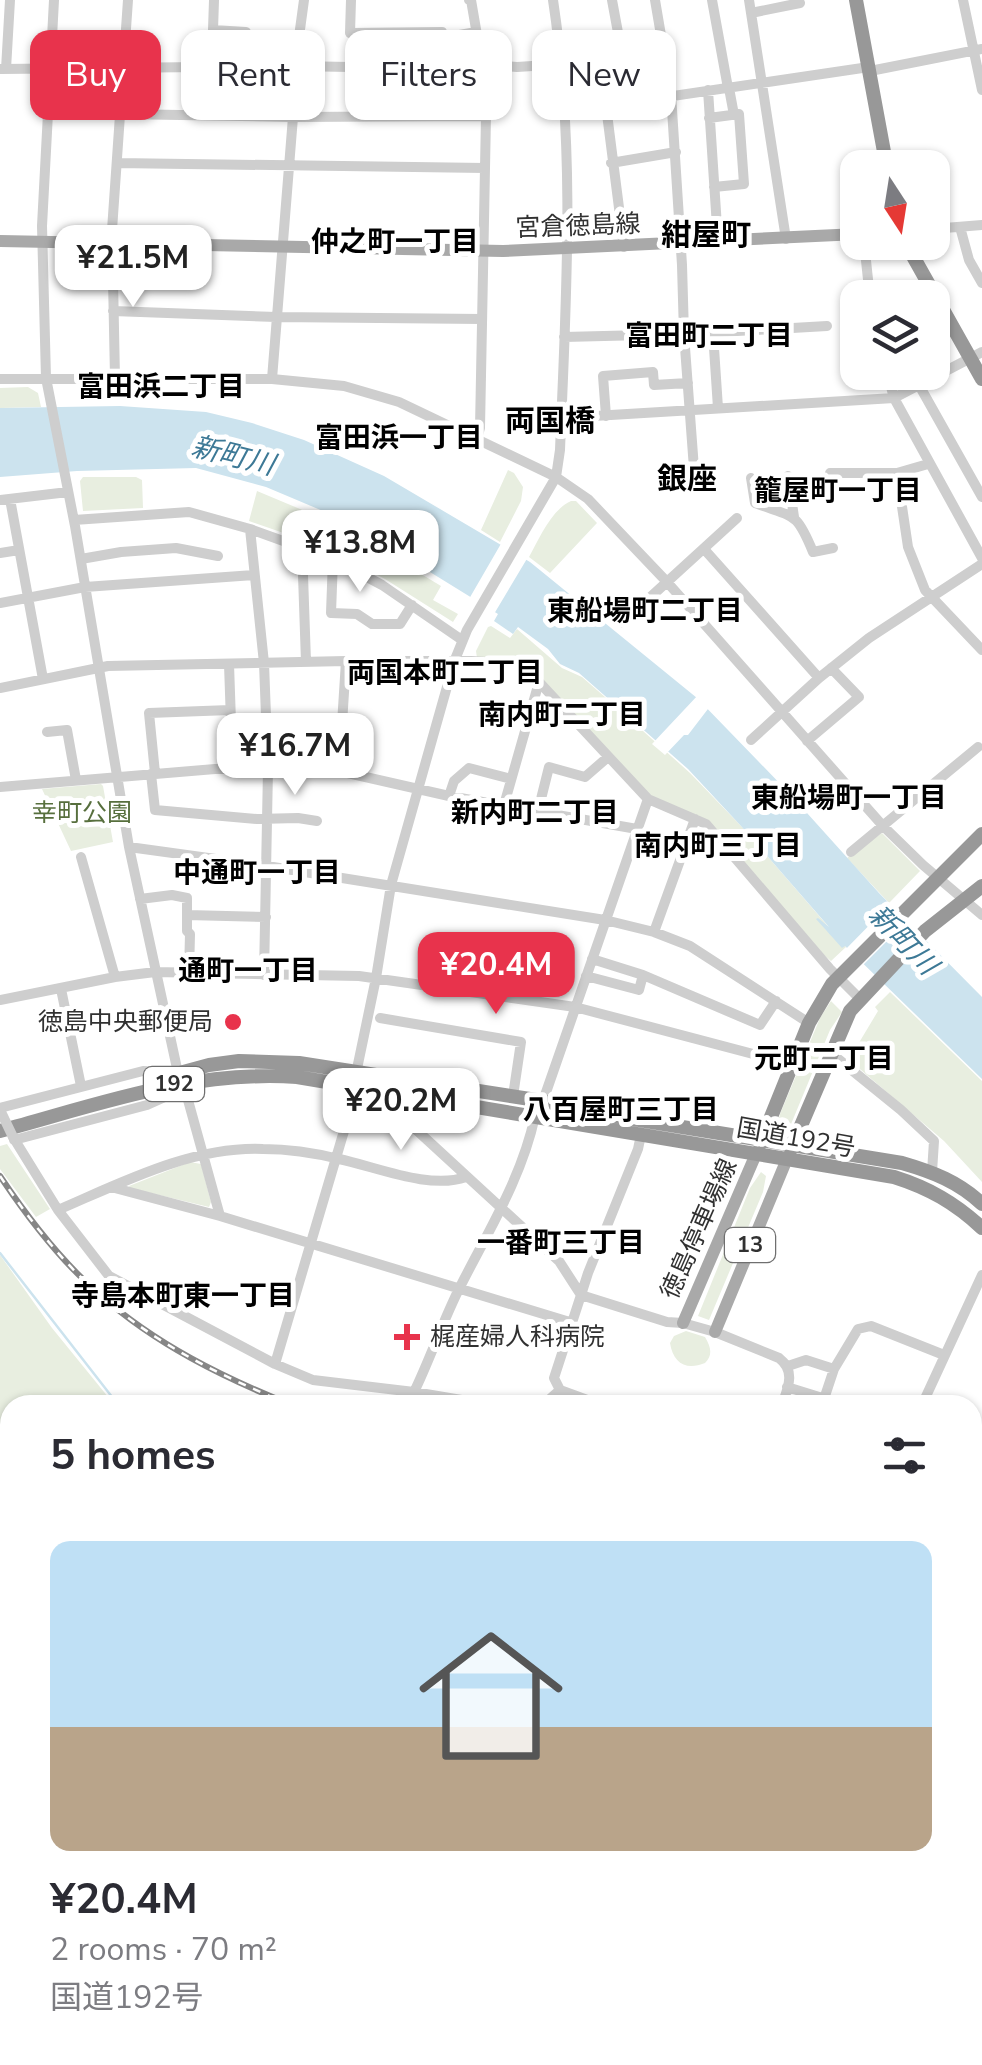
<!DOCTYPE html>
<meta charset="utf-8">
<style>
body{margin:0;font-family:"Nunito Sans","Noto Sans JP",sans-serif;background:#f2f2f3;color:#2b2b33;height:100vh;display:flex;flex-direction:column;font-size:38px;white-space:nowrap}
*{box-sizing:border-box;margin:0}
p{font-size:32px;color:#7c7c81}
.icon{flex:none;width:55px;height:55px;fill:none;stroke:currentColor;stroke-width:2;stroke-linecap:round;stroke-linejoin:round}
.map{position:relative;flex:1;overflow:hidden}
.drawer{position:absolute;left:0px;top:1395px;width:982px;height:670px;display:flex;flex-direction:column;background:#fff;border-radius:30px 30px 0 0;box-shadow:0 2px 8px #0004}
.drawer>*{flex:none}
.guide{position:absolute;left:30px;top:30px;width:922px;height:90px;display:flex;gap:20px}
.needle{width:65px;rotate:168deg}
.controls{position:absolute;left:840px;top:150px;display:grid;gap:20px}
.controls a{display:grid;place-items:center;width:110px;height:110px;border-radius:20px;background:#fff;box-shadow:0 2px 8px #0004;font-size:50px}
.price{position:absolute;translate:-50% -85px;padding:0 22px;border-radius:20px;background:#fff;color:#222;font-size:32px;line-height:65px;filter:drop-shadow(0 2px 5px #0008)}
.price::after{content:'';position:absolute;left:50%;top:60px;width:30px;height:22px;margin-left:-15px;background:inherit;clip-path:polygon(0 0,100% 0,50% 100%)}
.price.selected{background:#e8334c;color:#fff}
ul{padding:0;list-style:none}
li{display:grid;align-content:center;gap:20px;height:530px;padding:0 50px}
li+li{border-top:2px solid #e1e1e2}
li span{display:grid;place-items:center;height:310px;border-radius:20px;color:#555}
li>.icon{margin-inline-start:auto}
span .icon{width:180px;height:180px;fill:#fffc;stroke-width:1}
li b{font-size:42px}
h2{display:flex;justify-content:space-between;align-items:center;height:120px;padding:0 50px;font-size:42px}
.chip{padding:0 35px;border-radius:20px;background:#fff;box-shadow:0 2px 8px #0004;font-size:35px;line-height:90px}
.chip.selected{background:#e8334c;color:#fff}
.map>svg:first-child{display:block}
.green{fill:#e8eee0}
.water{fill:#cce3ee}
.pier{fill:#fff}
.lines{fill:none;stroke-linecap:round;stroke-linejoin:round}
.stream{stroke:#cce3ee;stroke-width:2.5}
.minor{stroke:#cecece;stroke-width:10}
.major{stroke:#a9a9a9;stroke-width:12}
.highway{stroke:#989898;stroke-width:14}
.rail-casing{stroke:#868686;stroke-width:6}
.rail{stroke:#fff;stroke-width:2.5;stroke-dasharray:8;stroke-linecap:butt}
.minor-bridge{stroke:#cecece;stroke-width:10}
.poi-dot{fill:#e8334c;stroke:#fff;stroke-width:4}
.labels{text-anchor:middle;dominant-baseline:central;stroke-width:10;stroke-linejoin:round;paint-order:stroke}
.shield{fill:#fff;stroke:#6f6f6f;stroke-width:2.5}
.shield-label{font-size:22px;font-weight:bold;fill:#313131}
.street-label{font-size:25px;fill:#313131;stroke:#fff}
.park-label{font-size:25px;fill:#576f3d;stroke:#fff}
.poi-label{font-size:25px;fill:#313131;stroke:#fff;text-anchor:end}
.neighbourhood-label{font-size:28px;font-weight:bold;fill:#000;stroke:#fff}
.water-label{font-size:28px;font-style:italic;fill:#3d7996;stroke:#fff}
.quarter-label{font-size:30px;font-weight:bold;fill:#000;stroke:#fff}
</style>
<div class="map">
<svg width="982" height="2065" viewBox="0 0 982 2065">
<rect width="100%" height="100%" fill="#fff"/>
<path class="green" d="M 28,387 L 38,393 L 41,407 L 0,408 L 0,388 Z
M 508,470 L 514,473 L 523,487 L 521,501 L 500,542 L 481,530 Z
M 83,477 L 136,477 L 142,480 L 143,508 L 83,511 L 80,481 Z
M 257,491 L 343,527 L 441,586 L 433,600 L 458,614 L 453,622 L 385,579 L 324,547 L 249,521 Z
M 571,501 L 576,501 L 597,523 L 550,573 L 529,557 C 539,539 551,510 571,501 Z
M 491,626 L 510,638 L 517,629 L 562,668 L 582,677 L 605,697 L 690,773 L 743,828 L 846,947 L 831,961 L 824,955 L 707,820 L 651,796 L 523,662 L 515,658 L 477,658 L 476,651 L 488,627 Z
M 101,784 L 103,786 L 113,842 L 71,851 L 42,789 Z
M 882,833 L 920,871 L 889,903 L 847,858 Z
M 890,992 L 982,1081 L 982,1182 L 944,1141 L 854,1064 L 857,1046 L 878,1011 L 875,1007 Z
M 831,1001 L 842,1012 L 830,1030 L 789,1129 L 777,1127 L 780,1114 L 820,1018 Z
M 7,1144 L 50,1209 L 36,1217 L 0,1169 L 0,1146 Z
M 190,1162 L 201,1164 L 211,1202 L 209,1207 L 130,1188 L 129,1186 Z
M 761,1172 L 766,1176 L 763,1192 L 709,1320 L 698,1316 L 750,1188 Z
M 0,1255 L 52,1328 L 113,1403 L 117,1405 L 10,1405 L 10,1944 L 0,1947 Z
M 686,1331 L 705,1337 C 711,1347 713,1355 705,1363 C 686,1371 673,1363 670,1343 L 674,1336 Z"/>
<path class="water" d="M 120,406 L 206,412 L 252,423 L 304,440 L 384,476 L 530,562 L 697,698 L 789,793 L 879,893 L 982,997 L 982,1079 L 845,946 L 842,948 C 833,938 826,930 816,919 L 818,918 L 829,927 L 741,826 L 688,769 L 579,673 L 560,664 L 548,649 L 518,627 L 513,634 L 494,621 L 498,614 L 349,522 L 266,487 L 196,468 L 77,471 L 0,477 L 0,408 Z"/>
<path class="pier" d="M 502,542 L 528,557 L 494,614 L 469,599 Z
M 699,694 L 711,705 L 688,735 L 684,735 L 665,755 L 652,744 Z
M 894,900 L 911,917 L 860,968 L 844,952 L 842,953 Z"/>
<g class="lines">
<path class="stream" d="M 0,1253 L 116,1402 L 122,1405"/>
<path class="minor" d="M 214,0 L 213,30 L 246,32 L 246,67
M 351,0 L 350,33 L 442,32 L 443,38 L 476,32
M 469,0 L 471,0 L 482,64 L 486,116 L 480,428 L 477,438
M 612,0 L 619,38 L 606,106 L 624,247
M 655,0 L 671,94 L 682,265 L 684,334 L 695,482
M 712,0 L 728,88
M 749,0 L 786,239
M 963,0 L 982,90
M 751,13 L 800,3
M 215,30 L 216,67
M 0,69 L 295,66 L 405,68 L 482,64 L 517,67 L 563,64
M 6,69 L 10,0
M 870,71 L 982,49
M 612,73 L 666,63
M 729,88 L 734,115
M 708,90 L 718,242
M 565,112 L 869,67
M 120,114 L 293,117 L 486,116
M 709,118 L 739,114 L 744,184 L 714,187
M 117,163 L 485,168
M 611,163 L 676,152
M 960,227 L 969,260 L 982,283
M 932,229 L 982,225
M 864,242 L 870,298
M 113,311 L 276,317 L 482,319
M 713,333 L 718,408
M 564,337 L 684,334 L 827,326
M 887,372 L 894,398 L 982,558
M 115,378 L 112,230 L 128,0
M 0,379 L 272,379 L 344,386 L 399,402 L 556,477 L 588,499 L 667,582 L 883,826 L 923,865 L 982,915
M 272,379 L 293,117 L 295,66 L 304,0
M 919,385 L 982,497
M 606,416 L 603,376 L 653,372 L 654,385 L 688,383
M 561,418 L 894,398 L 982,352
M 830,473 L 897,473 L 928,464
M 897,473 L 908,547 L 925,590 L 982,650
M 788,476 L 794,517
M 751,478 L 755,503 C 795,518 796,511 813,552 L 833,548
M 10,499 L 43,679
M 0,500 L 68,492
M 74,520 L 189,512 L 250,529 L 333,559 L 382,585 L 462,640
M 250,529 L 264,663 L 268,769 L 264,975
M 302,546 L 306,662
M 704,549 L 819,678
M 0,553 L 19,550
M 81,559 L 121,552 L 176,548 L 218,556
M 333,559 L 331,613 L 357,614 L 372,624 L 400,624 L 412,605
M 0,603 L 85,587 L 254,575
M 622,623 L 737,518
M 229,664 L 231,722
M 0,688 L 108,666 L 346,661 L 471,661 L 520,664 L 525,667 L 648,799 L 706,824 L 830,969 L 860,999
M 47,732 L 67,730 L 76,780
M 751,740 L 819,678 L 869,638 L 982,564
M 807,741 L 859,697 L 831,668
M 339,771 L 346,661
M 155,773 L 149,713 L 230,710
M 151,774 L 155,810 L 257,819 L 298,818 L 317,821
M 0,787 L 215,769 L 325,769 L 339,771 L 449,796 L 637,829
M 449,796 L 454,781 L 469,768 L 511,779
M 504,805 L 539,682
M 538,811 L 549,767 L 585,777 L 608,757
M 129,847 L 267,866 L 605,920 L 654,932 L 690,946 L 809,1023
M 851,852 L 978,747
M 81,857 L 115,977
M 140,899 L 172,895 L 187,898 L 187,915 L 266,917
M 187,915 L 187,931 L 190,934 L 189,973
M 654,932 L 695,819
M 592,959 L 643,975 L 760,1025 L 776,1001
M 586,976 L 639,990 L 643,975
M 61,989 L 81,1086
M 0,1000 L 115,977 L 155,972 L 359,976 L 575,1007 L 791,1064
M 380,1018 L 521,1042 L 513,1096
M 832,1054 L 901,1110 L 934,1141 L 932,1172
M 358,1090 L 411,1125 L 559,1261 L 581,1295
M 543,1101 L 648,799
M 0,1108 L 143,1071 L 178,1073 L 129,847 L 75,526 L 46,378 L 42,226 L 54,0
M 13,1137 L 58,1210 L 109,1276 L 275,1364 L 313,1380 L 414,1392 L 491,1405
M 14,1140 L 147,1105 L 167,1096 L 183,1082 L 220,1216
M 111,1187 L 220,1216 L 573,1323
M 58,1210 C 121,1183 192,1146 263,1149 C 288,1149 315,1153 339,1159 C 377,1167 430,1190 466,1177
M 581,1295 L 588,1273 L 638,1149 L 641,1135
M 275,1364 L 344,1131 L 376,978 L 391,885 L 454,662 L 467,630 L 556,477 L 560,450 C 566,298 576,152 553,0
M 788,1366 L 806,1360 L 834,1369 L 858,1329 L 871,1326 L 944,1355
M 787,1387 L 845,1405
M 414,1392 C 431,1357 443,1320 461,1285 C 489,1230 522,1177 535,1116
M 824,1399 L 834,1369
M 543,1405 L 560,1390
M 601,1405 L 560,1390 L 554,1378 L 581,1295 L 667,1322 L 683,1323 L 715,1332 L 779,1358 C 796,1371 788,1388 782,1405
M 922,1405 L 982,1275
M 972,1444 L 982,1447
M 972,1635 L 982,1638
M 972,1870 L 982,1872
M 972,1928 L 982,1930
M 972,1985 L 982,1987
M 0,2019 L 10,2016
M 341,2055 L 340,2060 L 352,2065
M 765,2055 L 812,2065
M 75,2065 L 75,2055
M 605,2065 L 607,2055
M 749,2065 L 750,2055"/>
<path class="major" d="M 0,241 L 503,251 L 858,234
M 683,1323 L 756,1154
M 715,1332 L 787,1159
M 972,1766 L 982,1731
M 972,1817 L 982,1781
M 893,2065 L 895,2055
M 907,2065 L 910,2055"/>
<path class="highway" d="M 856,0 L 887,168
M 905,242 L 982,379
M 150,1081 L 209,1065 L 239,1061 L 299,1063 L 543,1101 L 615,1116 L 902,1163 C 933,1172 959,1182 982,1204
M 0,1131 C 100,1104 191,1070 297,1077 L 894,1177 C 929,1188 955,1203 982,1228
M 760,1144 L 809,1023 L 832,984 L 982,834
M 791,1149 L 850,1011 L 925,931 L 982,886"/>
<g class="rail-casing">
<path id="rail" d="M 0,1176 C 28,1218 61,1261 99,1294 C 155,1344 224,1378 292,1405
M 972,1609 L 982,1612"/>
</g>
<use href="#rail" class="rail"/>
<path class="minor-bridge" d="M 1,1112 L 13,1137"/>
</g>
<g class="poi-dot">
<circle cx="233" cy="1022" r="10"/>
<path d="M402 1322h10v10h10v10h-10v10h-10v-10h-10v-10h10z"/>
</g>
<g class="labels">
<g class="shield">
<rect x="144" y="1067" width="60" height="34" rx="8"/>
<rect x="725" y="1228" width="50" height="34" rx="8"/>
</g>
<g class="shield-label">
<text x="174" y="1084">192</text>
<text x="750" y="1245">13</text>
</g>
<g class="street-label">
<text transform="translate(578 226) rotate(-2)">宮倉徳島線</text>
<text transform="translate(796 1138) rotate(10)">国道192号</text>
<text transform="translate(699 1229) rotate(-66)">徳島停車場線</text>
</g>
<g class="park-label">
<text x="82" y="813">幸町公園</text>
</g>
<g class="poi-label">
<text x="213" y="1022">徳島中央郵便局</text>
<text x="430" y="1337" text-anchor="start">梶産婦人科病院</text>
</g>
<g class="neighbourhood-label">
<text x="395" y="242">仲之町一丁目</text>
<text x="709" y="336">富田町二丁目</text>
<text x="161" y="387">富田浜二丁目</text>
<text x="399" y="438">富田浜一丁目</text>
<text x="838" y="491">籠屋町一丁目</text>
<text x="645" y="611">東船場町二丁目</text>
<text x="445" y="673">両国本町二丁目</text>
<text x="562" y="715">南内町二丁目</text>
<text x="849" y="798">東船場町一丁目</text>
<text x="535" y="813">新内町二丁目</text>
<text x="718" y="846">南内町三丁目</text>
<text x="257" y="873">中通町一丁目</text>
<text x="248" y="971">通町一丁目</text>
<text x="824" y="1059">元町二丁目</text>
<text x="621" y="1110">八百屋町三丁目</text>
<text x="561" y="1243">一番町三丁目</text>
<text x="183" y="1296">寺島本町東一丁目</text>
</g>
<g class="water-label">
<text transform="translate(233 456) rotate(14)">新町川</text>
<text transform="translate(903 940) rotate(46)">新町川</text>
</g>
<g class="quarter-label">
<text x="706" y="235">紺屋町</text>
<text x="550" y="421">両国橋</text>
<text x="687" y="479">銀座</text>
</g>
</g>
</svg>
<div class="controls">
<a><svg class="needle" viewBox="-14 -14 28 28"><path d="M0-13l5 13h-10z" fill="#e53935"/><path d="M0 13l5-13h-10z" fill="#7c7c81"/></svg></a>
<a><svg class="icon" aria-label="layers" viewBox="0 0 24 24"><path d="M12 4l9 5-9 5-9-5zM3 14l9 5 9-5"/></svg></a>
</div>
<b class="price" style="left:133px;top:310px">¥21.5M</b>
<b class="price" style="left:360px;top:595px">¥13.8M</b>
<b class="price" style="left:295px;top:798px">¥16.7M</b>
<b class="price selected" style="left:496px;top:1017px">¥20.4M</b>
<b class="price" style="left:401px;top:1153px">¥20.2M</b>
<div class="guide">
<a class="chip selected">Buy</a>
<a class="chip">Rent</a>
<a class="chip">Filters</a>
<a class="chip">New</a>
</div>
<section class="drawer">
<h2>5 homes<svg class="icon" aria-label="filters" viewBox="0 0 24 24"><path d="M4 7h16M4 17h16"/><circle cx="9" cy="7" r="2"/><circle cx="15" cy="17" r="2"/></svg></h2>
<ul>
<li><span style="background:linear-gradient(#bfe0f5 60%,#b9a48a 0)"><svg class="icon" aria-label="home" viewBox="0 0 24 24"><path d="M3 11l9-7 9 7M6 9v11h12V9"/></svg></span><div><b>¥20.4M</b><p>2 rooms · 70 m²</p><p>国道192号</p></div></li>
</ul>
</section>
</div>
